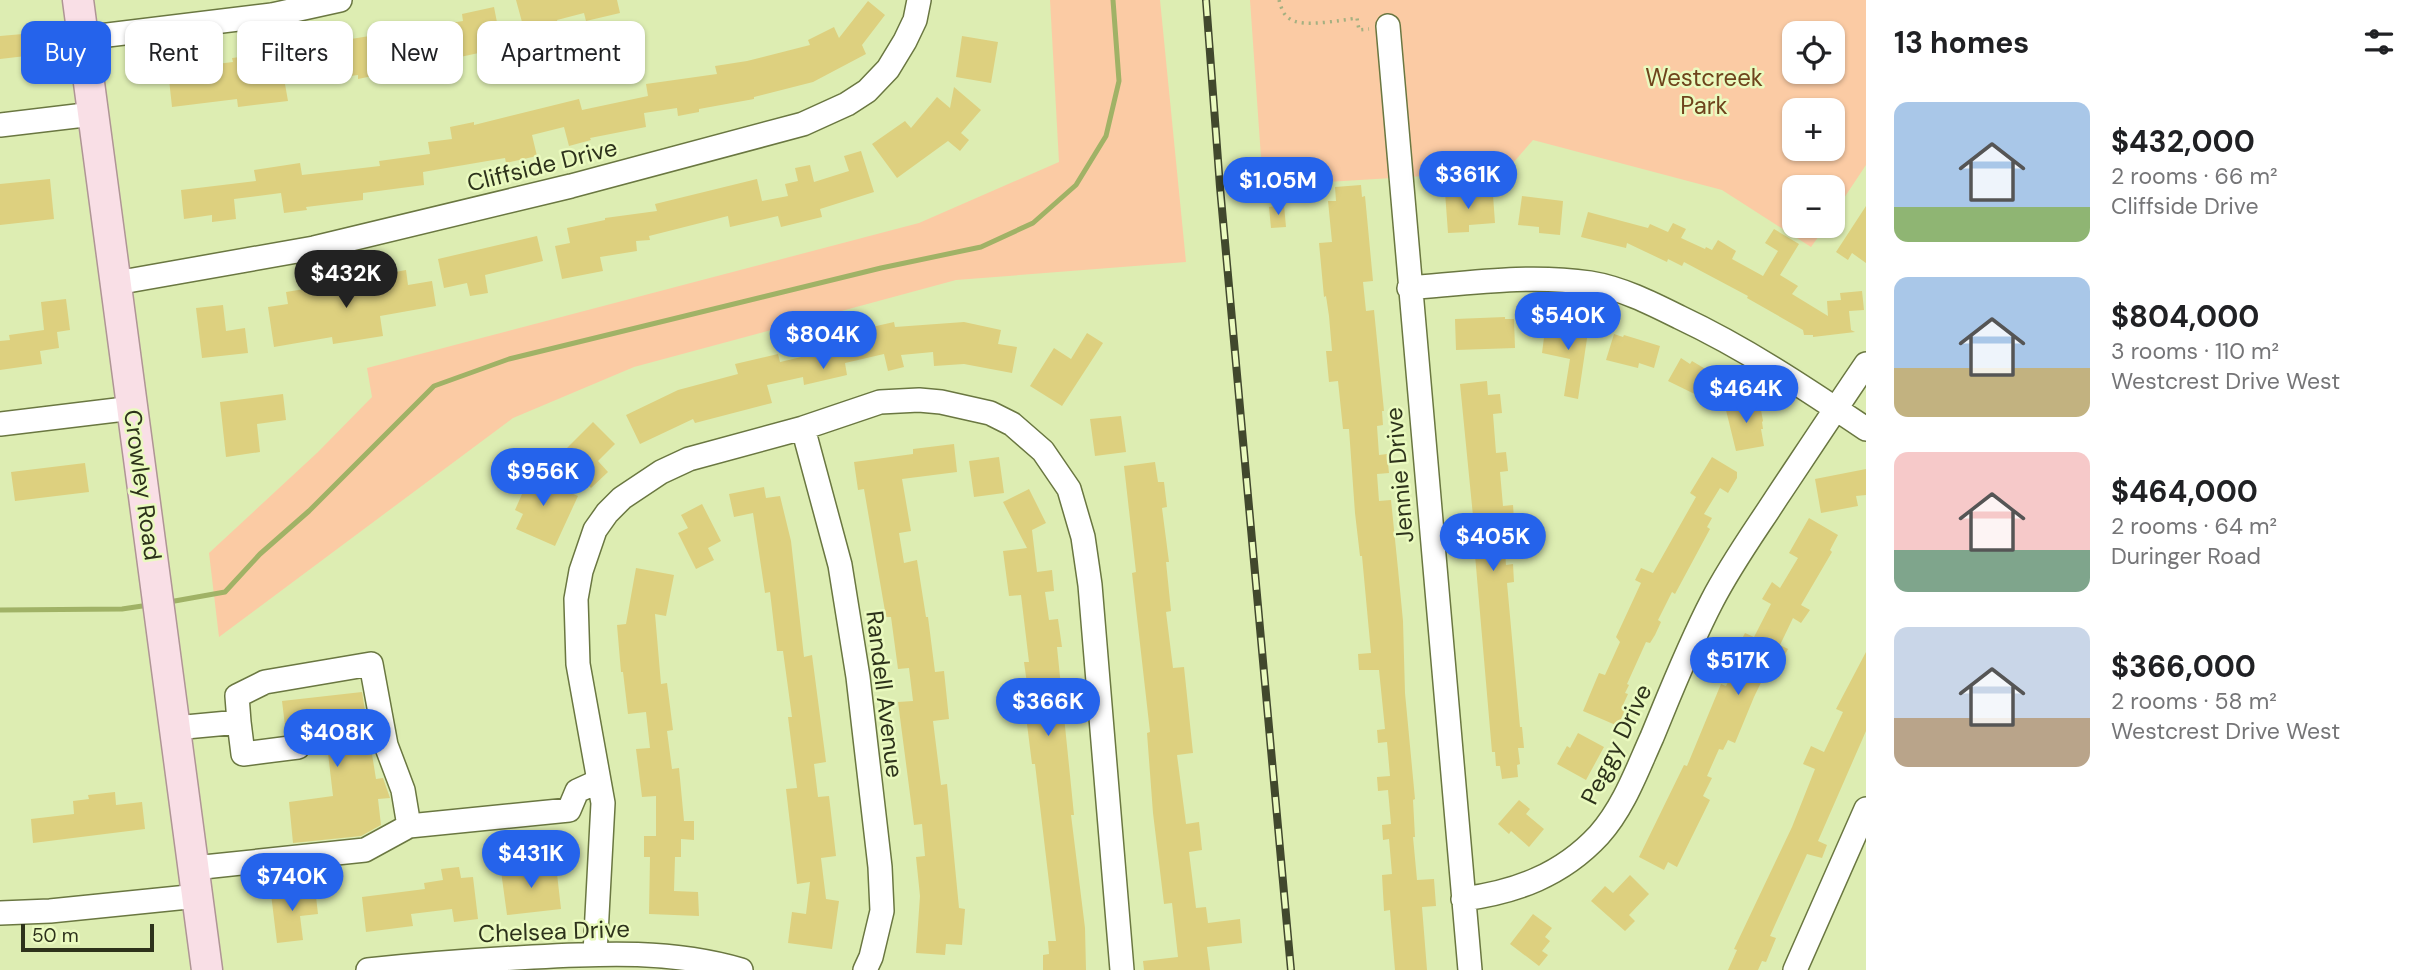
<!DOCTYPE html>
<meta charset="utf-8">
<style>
body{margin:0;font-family:"DM Sans",sans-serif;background:#f2f2f2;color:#202124;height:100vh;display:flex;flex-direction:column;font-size:26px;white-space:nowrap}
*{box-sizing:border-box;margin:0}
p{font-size:23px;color:#757577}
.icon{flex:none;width:38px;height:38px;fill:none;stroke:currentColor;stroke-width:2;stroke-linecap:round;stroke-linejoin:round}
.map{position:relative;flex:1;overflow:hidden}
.drawer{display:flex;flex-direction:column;background:#fff;width:560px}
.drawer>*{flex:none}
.top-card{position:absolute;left:21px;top:21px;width:665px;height:63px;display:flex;gap:14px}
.controls{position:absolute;left:1782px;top:21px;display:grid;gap:14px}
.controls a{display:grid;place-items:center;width:63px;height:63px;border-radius:14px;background:#fff;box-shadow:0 2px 5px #0004;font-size:35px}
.scale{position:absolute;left:21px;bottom:18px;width:133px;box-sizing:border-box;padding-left:7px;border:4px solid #2d321b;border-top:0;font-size:19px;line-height:24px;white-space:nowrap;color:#2d321b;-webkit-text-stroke:5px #eafabf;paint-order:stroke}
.price{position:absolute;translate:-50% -60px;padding:0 16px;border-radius:24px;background:#2563eb;color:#fff;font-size:23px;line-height:46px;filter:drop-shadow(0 2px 4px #0008)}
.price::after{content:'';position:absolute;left:50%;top:42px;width:21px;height:16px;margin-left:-10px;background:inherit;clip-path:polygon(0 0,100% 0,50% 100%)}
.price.on{background:#222;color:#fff}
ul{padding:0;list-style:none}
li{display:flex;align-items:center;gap:21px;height:175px;padding:0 28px}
li span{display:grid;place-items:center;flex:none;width:196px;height:140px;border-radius:14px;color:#555}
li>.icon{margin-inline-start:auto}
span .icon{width:84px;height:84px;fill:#fffc;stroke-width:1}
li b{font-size:30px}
h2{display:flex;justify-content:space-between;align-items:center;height:84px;padding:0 28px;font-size:30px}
.chip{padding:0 24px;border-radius:14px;background:#fff;box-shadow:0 2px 5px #0004;font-size:24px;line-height:63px}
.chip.on{background:#2563eb;color:#fff}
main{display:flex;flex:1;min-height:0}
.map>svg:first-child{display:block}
.green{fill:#fbcba4;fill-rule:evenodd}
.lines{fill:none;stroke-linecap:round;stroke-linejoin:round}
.stream{stroke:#a0b266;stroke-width:5}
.building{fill:#ddd07f}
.minor-casing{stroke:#6a7741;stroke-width:26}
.major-casing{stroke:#af9595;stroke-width:33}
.path{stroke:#a4b081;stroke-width:3.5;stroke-dasharray:2 5;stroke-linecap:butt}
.minor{stroke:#fff;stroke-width:23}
.major{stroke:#f9dfe6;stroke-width:30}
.rail-casing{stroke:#41482d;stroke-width:8}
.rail{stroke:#eafabf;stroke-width:5;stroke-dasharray:16;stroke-linecap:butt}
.labels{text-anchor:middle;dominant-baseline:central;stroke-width:5;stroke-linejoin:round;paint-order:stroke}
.park-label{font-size:24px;fill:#6e431c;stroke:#eafabf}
.street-label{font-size:24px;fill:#2d321b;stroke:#eafabf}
</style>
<main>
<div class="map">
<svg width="1866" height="970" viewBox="0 0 1866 970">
<rect width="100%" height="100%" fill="#ddedb2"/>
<path class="green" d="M 1050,0 L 1160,0 L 1186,262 L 956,280 L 634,367 L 513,418 L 219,637 L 209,553 L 318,452 L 372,397 L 367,368 L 919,223 L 1059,162 Z
M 1250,0 L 1866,0 L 1866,165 L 1832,216 L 1832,187 L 1794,187 L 1794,226 L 1826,226 L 1811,247 L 1722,190 L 1533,140 L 1506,171 L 1263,186 ZM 1794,33 L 1832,33 L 1832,72 L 1794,72 ZM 1794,110 L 1832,110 L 1832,149 L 1794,149 Z"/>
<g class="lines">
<path class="stream" d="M 169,602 L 225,592 L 260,554 L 309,511 L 434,386 L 509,359 L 881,268 L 981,247 L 1033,223 L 1076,185 L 1106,136 L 1119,81 L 1113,0
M 0,610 L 122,609 L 149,605"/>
</g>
<path class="building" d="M 516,0 L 617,0 L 620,13 L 586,21 L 584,13 L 557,20 L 561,35 L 528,44 Z
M 868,1 L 885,15 L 862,45 L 866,54 L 813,82 L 754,97 L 754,99 L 699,109 L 699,112 L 678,116 L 677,108 L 644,113 L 646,127 L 590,138 L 591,140 L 569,146 L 564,127 L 532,135 L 537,156 L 506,163 L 505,158 L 423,172 L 424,185 L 363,193 L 363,200 L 306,207 L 307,210 L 284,213 L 281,193 L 234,199 L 236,219 L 212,222 L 212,215 L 184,219 L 181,190 L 256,181 L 254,170 L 300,163 L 302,175 L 380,166 L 379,161 L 430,154 L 428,142 L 452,139 L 450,127 L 474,122 L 474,125 L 579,99 L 582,110 L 648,96 L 646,84 L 717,74 L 715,66 L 747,61 L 810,45 L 808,40 L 834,27 L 839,38 Z
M 494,7 L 502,48 L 460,57 L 460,62 L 402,70 L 358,79 L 358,75 L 285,84 L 288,101 L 238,107 L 237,99 L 172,107 L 168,70 L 233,62 L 232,58 L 352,43 L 351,39 L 463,21 L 462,14 Z
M 23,34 L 26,56 L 0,59 L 0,36 Z
M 962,36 L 998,42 L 991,83 L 956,77 Z
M 954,87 L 981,110 L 961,133 L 969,140 L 960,151 L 948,141 L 897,178 L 872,144 L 905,121 L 911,128 L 937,97 L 950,108 Z
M 861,151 L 874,192 L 820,209 L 822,217 L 781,227 L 778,216 L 730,227 L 728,216 L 649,236 L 650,240 L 636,241 L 637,251 L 600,257 L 603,271 L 562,279 L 555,246 L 570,243 L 567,228 L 605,220 L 605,218 L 657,211 L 655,204 L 757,179 L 762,201 L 788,196 L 785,184 L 798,181 L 795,168 L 810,165 L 814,182 L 849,171 L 844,156 Z
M 50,179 L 54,219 L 0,225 L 0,184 Z
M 1361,185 L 1362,197 L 1365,196 L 1373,281 L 1363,282 L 1366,311 L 1374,310 L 1384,411 L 1382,411 L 1383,425 L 1377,426 L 1379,455 L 1387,454 L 1389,473 L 1377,474 L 1379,501 L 1391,500 L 1398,569 L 1403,621 L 1405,693 L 1415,799 L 1413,800 L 1415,837 L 1413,837 L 1417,880 L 1434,879 L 1436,906 L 1422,907 L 1427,970 L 1395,970 L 1390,910 L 1384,911 L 1382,875 L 1392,874 L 1389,839 L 1383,840 L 1382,825 L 1391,824 L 1388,790 L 1378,791 L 1377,777 L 1390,776 L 1387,742 L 1378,743 L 1377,730 L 1385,729 L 1379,670 L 1359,670 L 1358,654 L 1371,653 L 1362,556 L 1360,556 L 1355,513 L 1349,429 L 1343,429 L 1338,381 L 1329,382 L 1326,351 L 1332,351 L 1329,316 L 1326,296 L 1324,297 L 1319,243 L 1332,242 L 1328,201 L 1336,201 L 1335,187 Z
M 1466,191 L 1466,197 L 1493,195 L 1495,223 L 1469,225 L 1469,232 L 1448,233 L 1445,192 Z
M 1522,196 L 1563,201 L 1560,235 L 1539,233 L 1539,227 L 1518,225 Z
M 1284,205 L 1286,227 L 1271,228 L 1269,207 Z
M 1866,206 L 1866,263 L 1852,253 L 1848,260 L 1836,252 Z
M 1588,212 L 1648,228 L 1650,224 L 1668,232 L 1673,223 L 1686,229 L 1681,238 L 1705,249 L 1706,247 L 1712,250 L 1718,240 L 1736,251 L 1732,259 L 1763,276 L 1778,251 L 1765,243 L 1774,229 L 1799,244 L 1780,275 L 1798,286 L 1792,294 L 1828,316 L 1827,301 L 1841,300 L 1840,293 L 1862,291 L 1864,310 L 1849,311 L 1851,330 L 1855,332 L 1813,337 L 1813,335 L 1804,335 L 1803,330 L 1747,298 L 1748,296 L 1684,262 L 1682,266 L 1668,259 L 1667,262 L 1627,243 L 1626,248 L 1581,237 Z
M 537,236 L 543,261 L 485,275 L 488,293 L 470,296 L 467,283 L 444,288 L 438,259 Z
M 406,270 L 408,285 L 432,281 L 436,306 L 380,316 L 383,336 L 333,344 L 332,337 L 274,347 L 268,307 L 288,304 L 286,292 L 348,282 L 350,295 L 382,289 L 379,275 Z
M 66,299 L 70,330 L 57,332 L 59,348 L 40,351 L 42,364 L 0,370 L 0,341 L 10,340 L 9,335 L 44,330 L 41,302 Z
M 223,305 L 226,331 L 245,328 L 248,353 L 202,358 L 196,308 Z
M 1505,317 L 1505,319 L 1514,319 L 1515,348 L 1456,350 L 1455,319 Z
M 894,322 L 895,327 L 964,322 L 1001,330 L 998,344 L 1017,347 L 1012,373 L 964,364 L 934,366 L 933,352 L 901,355 L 904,367 L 888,371 L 884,354 L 845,363 L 847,375 L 804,385 L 803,377 L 767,385 L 772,403 L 695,423 L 693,419 L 640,444 L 626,415 L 678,390 L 738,374 L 735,364 L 778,354 L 780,362 L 853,345 L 850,332 Z
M 1546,322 L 1567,325 L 1566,333 L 1575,335 L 1577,323 L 1589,325 L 1578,399 L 1564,396 L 1570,359 L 1542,353 Z
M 1087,333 L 1103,343 L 1062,406 L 1030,386 L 1054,348 L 1071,359 Z
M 1614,334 L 1623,337 L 1624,335 L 1660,346 L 1654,368 L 1639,363 L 1638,368 L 1606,360 Z
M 1681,358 L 1690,364 L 1692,361 L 1724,380 L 1711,402 L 1668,381 Z
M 1487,381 L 1488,395 L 1500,394 L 1502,413 L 1493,414 L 1496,453 L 1506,452 L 1508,471 L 1500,472 L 1503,506 L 1513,505 L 1514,519 L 1504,520 L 1506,537 L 1504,537 L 1506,565 L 1513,564 L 1514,582 L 1507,583 L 1520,727 L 1522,727 L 1524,748 L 1518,748 L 1520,764 L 1517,765 L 1518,777 L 1502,779 L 1500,766 L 1496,766 L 1495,752 L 1492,752 L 1475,555 L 1481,554 L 1477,516 L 1473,516 L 1460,384 Z
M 283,394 L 286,420 L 257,424 L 260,452 L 226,457 L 220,402 Z
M 1759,399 L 1763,421 L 1762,422 L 1763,429 L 1761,429 L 1764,446 L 1736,451 L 1725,406 Z
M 1121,416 L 1126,452 L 1095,456 L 1090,419 Z
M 593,422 L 615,444 L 598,461 L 608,472 L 591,488 L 559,456 Z
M 954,444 L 957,472 L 902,479 L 911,531 L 899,533 L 904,563 L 917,560 L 926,617 L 928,617 L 935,672 L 944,671 L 949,719 L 933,721 L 941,785 L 947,784 L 959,908 L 965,909 L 962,945 L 946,944 L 945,955 L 916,953 L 920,896 L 916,857 L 925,856 L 922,824 L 914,825 L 898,702 L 913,701 L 909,668 L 898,669 L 891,617 L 886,617 L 864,489 L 858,490 L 854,462 L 913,454 L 913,449 Z
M 999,457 L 1004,493 L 974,497 L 969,461 Z
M 1712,457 L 1737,472 L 1737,478 L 1728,493 L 1720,488 L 1704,514 L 1712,518 L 1707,527 L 1710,529 L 1675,594 L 1672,592 L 1658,620 L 1661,622 L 1655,635 L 1650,643 L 1646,642 L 1627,684 L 1629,685 L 1625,693 L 1628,694 L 1623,705 L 1626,707 L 1618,726 L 1583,711 L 1599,673 L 1605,675 L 1620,642 L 1616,637 L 1641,583 L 1635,580 L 1641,568 L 1653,573 L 1696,497 L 1690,493 Z
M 1155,462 L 1158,482 L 1164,482 L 1167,507 L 1162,508 L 1169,562 L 1166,562 L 1171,611 L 1166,612 L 1173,668 L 1184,667 L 1193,753 L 1177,755 L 1186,824 L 1199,822 L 1202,850 L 1189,852 L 1196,908 L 1206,907 L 1208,923 L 1240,919 L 1242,943 L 1207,947 L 1210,970 L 1144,970 L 1143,961 L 1178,957 L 1172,903 L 1164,904 L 1153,813 L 1147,733 L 1150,732 L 1132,573 L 1136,572 L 1124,466 Z
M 85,463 L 89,492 L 15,501 L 11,472 Z
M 1866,469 L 1866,495 L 1856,496 L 1858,506 L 1821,513 L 1815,479 Z
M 522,471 L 578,496 L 555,546 L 516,529 L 523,514 L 515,510 L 522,494 L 514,490 Z
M 764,487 L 766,498 L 780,496 L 791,541 L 804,657 L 812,655 L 826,762 L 814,764 L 818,797 L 829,796 L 836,856 L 821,858 L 826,899 L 839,901 L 832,949 L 788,943 L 792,912 L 806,914 L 810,882 L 797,884 L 786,789 L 797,788 L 788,717 L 792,717 L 783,651 L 777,651 L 770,592 L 765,593 L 753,513 L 734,517 L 729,494 Z
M 1029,489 L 1046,523 L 1032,530 L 1037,572 L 1052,570 L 1054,591 L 1045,592 L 1049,620 L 1058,619 L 1062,647 L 1057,647 L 1074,815 L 1071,815 L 1085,928 L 1086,970 L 1043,970 L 1043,955 L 1049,954 L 1048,941 L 1056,941 L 1035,764 L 1032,764 L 1025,708 L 1018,709 L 1016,692 L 1028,691 L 1024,662 L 1029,662 L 1021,595 L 1009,596 L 1003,551 L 1027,548 L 1003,502 Z
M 702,504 L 721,541 L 708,548 L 714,560 L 696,569 L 678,533 L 688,528 L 681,515 Z
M 1809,518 L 1838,535 L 1830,550 L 1832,552 L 1801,605 L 1810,610 L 1801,623 L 1793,618 L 1780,645 L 1788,649 L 1780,664 L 1772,660 L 1754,697 L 1735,743 L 1728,740 L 1723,750 L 1719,749 L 1707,776 L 1712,778 L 1703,796 L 1710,800 L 1677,867 L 1668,862 L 1664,870 L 1639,857 L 1684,765 L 1687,766 L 1721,684 L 1726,686 L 1742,653 L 1736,650 L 1745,633 L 1754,637 L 1771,604 L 1762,599 L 1772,582 L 1780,588 L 1798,558 L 1789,553 Z
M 636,568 L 674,575 L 666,616 L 655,614 L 661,684 L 667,683 L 673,730 L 667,731 L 672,769 L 679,768 L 684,821 L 694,821 L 694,840 L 681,839 L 681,857 L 675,857 L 674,891 L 698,892 L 699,916 L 649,914 L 650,857 L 644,857 L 644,836 L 656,836 L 656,796 L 642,797 L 636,749 L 650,748 L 646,712 L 628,714 L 623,672 L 621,672 L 617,625 L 626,624 Z
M 1866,652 L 1866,731 L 1818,841 L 1827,845 L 1822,858 L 1807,854 L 1770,936 L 1776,938 L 1766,962 L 1762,961 L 1758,970 L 1728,970 L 1737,950 L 1734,949 L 1792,827 L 1815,769 L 1803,764 L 1811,746 L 1824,752 L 1843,712 L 1836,709 Z
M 362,692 L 376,779 L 383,778 L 390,798 L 378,799 L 381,825 L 361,836 L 293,843 L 289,802 L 333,796 L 326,736 L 308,738 L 303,734 L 286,734 L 282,701 Z
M 1578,733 L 1604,747 L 1586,780 L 1557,764 L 1567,746 L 1570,748 Z
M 115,792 L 116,805 L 142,802 L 145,829 L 33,843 L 31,819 L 74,814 L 73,801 L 89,799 L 88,795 Z
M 1519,800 L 1530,809 L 1526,814 L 1544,829 L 1529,847 L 1511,831 L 1509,834 L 1498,824 Z
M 556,865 L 561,909 L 507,915 L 501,871 Z
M 459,867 L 461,878 L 473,877 L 478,919 L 454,922 L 452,909 L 411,914 L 413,926 L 366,932 L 362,897 L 425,889 L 424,883 L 443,880 L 441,869 Z
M 1630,875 L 1649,894 L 1629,915 L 1635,921 L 1625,931 L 1591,901 L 1605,886 L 1613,893 Z
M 315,888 L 318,914 L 300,916 L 303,940 L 277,943 L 271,894 Z
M 1533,914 L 1552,928 L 1545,937 L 1550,941 L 1542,951 L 1548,955 L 1539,966 L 1510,944 Z"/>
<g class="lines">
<g class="minor-casing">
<path id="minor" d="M 1388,26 L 1470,970
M 83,38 L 272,15 L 340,0
M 0,125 L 93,114
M 116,283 L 314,248 L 571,186 L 803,124 L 847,104 L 867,91 L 888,69 L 905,41 L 915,20 L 919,0
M 1409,288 C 1470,283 1529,274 1590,283 C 1621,288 1651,303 1679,317 C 1745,348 1805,388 1866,429
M 0,424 L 133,408
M 803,428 L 840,565 L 858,677 L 880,867 L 882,911 L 871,957 L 865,970
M 239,722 L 243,754 L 298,747
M 175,728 L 239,722 L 237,696 L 265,682 L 371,664 L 386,745 L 403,790 L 409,826
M 194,868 L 365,850 L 409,826 L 569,810 L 577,791 L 599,781
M 1463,899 C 1516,892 1562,875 1599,835 C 1624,807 1637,770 1652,737 C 1671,691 1689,645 1712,601 C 1731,564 1755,531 1777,497 C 1807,452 1836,408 1866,364
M 0,913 L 50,911 L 198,896
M 595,953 L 603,803 L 578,664 L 576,599 L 581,571 L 595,530 L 607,513 L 622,498 L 661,472 L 689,459 L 803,428 L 880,402 L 919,400 L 941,402 L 990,413 L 1012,424 L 1043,451 L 1069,489 L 1083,537 L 1090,585 L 1122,970
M 368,970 C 423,964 478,960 533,957 C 603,953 673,950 741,970
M 1795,970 L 1866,809"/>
</g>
<g class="major-casing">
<path id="major" d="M 78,0 L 207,970"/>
</g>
<path class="path" d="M 1279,0 C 1281,7 1283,15 1290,19 C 1302,28 1342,20 1357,18 L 1359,30 L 1369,29"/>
<use href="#minor" class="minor"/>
<use href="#major" class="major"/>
<g class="rail-casing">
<path id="rail" d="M 1206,0 L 1220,187 L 1291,970"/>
</g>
<use href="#rail" class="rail"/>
</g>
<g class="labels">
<g class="park-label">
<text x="1704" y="77">Westcreek<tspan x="1704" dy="28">Park</tspan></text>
</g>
<g class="street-label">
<text transform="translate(542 165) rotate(-14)">Cliffside Drive</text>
<text transform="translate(1399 475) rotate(-95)">Jennie Drive</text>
<text transform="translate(143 485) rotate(82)">Crowley Road</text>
<text transform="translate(885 694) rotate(83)">Randell Avenue</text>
<text transform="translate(1616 744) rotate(-64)">Peggy Drive</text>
<text transform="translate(554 931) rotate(-2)">Chelsea Drive</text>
</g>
</g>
</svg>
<div class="controls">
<a><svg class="icon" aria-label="locate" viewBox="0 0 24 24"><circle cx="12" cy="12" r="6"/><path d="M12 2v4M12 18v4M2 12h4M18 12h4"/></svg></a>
<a>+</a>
<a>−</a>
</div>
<div class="scale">50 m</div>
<b class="price" style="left:1468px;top:211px">$361K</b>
<b class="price" style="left:1278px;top:217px">$1.05M</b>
<b class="price on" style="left:346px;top:310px">$432K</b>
<b class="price" style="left:1568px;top:352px">$540K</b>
<b class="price" style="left:823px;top:371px">$804K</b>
<b class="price" style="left:1746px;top:425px">$464K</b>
<b class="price" style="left:543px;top:508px">$956K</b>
<b class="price" style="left:1493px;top:573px">$405K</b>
<b class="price" style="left:1738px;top:697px">$517K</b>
<b class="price" style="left:1048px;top:738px">$366K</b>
<b class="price" style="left:337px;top:769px">$408K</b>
<b class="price" style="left:531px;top:890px">$431K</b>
<b class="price" style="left:292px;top:913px">$740K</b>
<div class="top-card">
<a class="chip on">Buy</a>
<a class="chip">Rent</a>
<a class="chip">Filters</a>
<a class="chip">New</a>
<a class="chip">Apartment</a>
</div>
</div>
<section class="drawer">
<h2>13 homes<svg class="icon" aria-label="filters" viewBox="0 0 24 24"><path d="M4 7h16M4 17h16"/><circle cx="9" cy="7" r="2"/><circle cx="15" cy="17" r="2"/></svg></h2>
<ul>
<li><span style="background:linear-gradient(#a9c7e8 75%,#8fb573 0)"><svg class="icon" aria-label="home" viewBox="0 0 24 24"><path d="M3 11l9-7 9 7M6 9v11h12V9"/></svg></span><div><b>$432,000</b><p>2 rooms · 66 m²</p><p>Cliffside Drive</p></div></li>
<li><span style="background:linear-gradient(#a9c7e8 65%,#c2b280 0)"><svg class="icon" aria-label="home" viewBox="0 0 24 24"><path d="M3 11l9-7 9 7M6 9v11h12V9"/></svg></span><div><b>$804,000</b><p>3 rooms · 110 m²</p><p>Westcrest Drive West</p></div></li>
<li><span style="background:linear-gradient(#f6c9c9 70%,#7fa58c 0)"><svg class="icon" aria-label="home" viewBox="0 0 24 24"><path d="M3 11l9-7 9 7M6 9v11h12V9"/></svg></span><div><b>$464,000</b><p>2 rooms · 64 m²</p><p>Duringer Road</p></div></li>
<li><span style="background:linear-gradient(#c9d6e8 65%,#b9a48a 0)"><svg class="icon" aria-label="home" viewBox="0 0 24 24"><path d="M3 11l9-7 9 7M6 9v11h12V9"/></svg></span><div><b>$366,000</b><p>2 rooms · 58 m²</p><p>Westcrest Drive West</p></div></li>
</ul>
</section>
</main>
